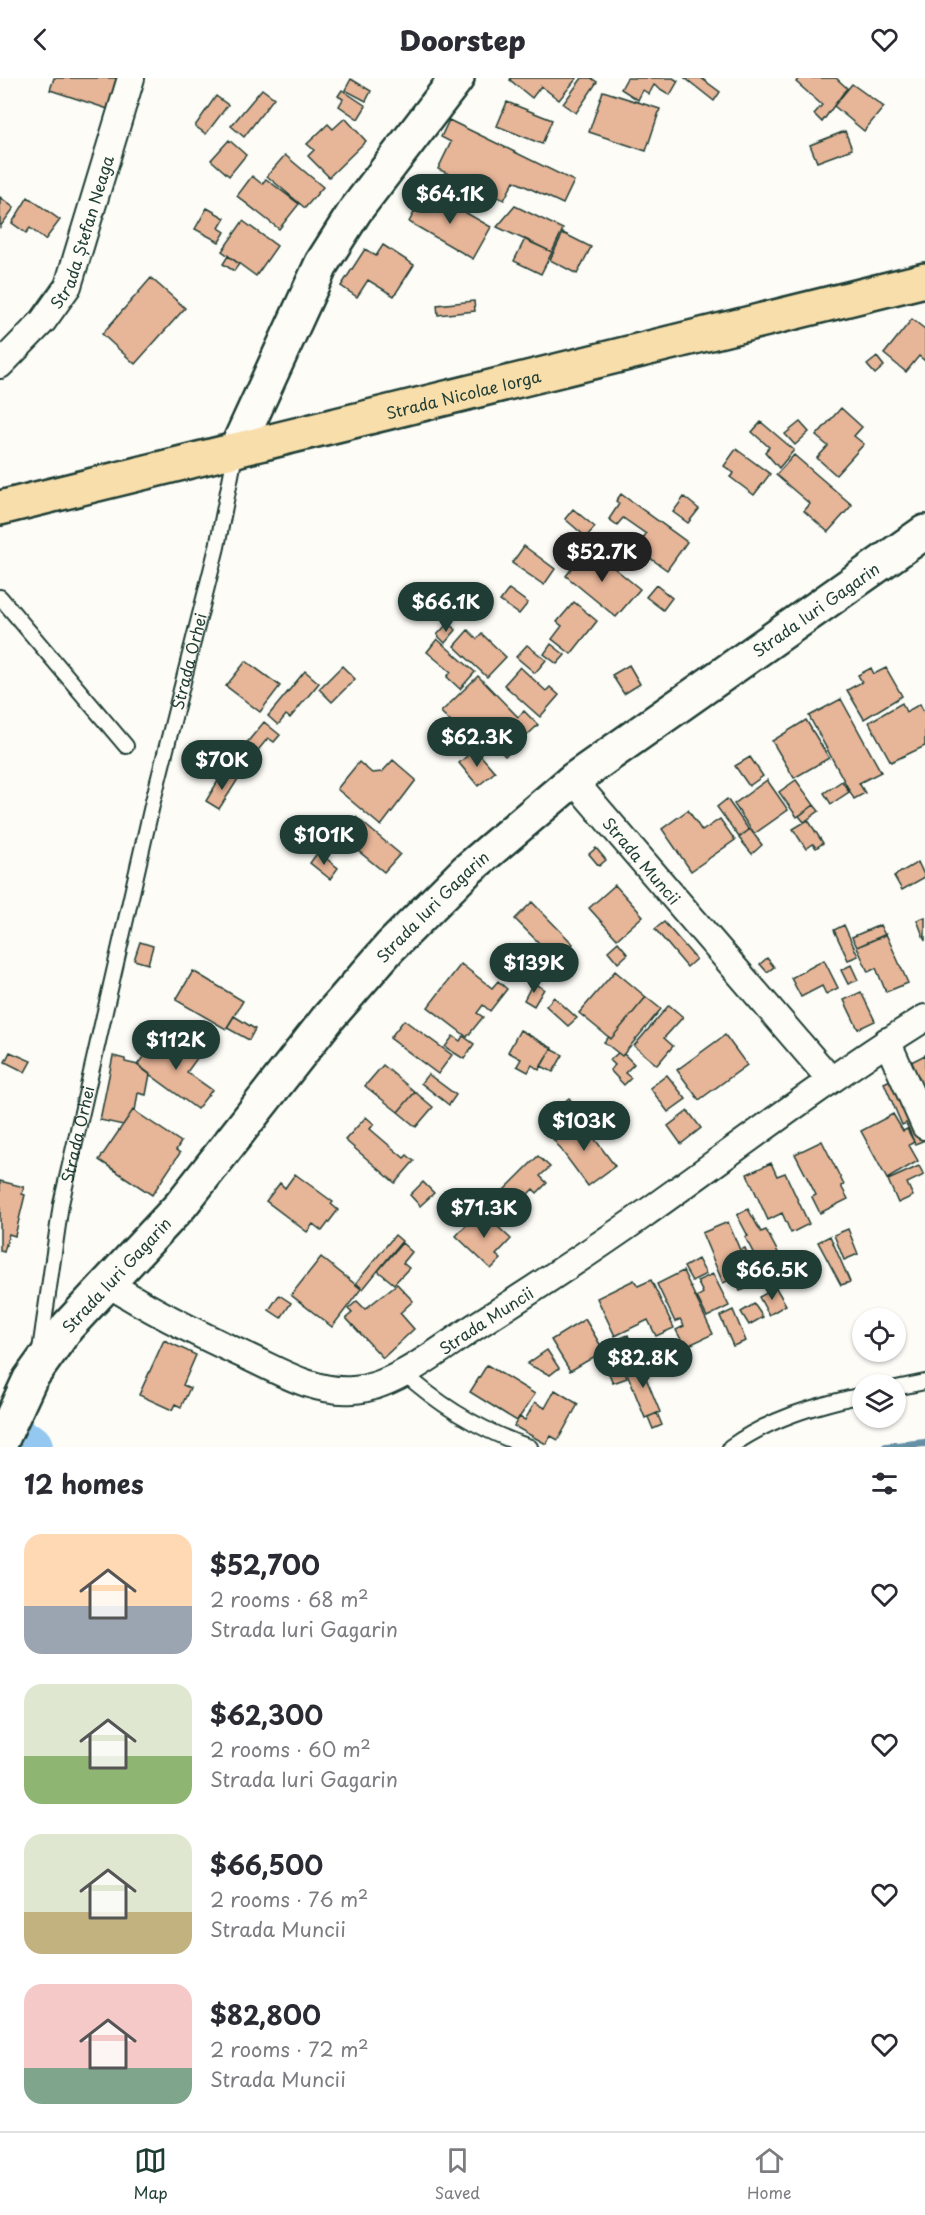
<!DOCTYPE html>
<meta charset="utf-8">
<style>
body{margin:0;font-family:"Playpen Sans",sans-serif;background:#f2f2f3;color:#2b2b33;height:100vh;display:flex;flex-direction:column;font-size:22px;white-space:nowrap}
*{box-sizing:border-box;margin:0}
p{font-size:20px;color:#7c7c81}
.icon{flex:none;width:33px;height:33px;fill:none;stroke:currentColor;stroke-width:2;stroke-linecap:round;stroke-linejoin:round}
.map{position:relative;height:1369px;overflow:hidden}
.drawer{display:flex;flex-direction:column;background:#fff;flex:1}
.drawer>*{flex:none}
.fabs{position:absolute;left:852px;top:1230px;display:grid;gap:12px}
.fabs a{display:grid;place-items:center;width:54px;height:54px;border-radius:50%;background:#fff;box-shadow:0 2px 4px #0004;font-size:30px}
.price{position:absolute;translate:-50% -51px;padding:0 14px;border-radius:21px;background:#1f3d34;color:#fff;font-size:20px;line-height:39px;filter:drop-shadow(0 2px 3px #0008)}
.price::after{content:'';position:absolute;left:50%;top:36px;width:18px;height:14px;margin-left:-9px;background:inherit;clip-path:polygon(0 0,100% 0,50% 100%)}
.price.selected{background:#222;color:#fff}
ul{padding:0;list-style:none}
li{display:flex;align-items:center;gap:18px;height:150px;padding:0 24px}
li span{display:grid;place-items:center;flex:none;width:168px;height:120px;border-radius:18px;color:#555}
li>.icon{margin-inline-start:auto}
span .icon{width:72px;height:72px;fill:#fffc;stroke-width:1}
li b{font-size:26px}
h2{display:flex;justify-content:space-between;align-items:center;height:72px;padding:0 24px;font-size:26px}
header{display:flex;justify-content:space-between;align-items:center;height:78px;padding:0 24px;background:#fff;font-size:27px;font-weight:800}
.dock{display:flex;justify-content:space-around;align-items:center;height:84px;border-top:2px solid #e1e1e2;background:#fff;font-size:16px;color:#7c7c81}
.dock a{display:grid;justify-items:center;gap:3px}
.dock .selected{color:#1f3d34}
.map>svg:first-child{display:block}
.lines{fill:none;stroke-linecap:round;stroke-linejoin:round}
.stream{stroke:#6590a5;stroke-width:8}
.river{stroke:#94c8f1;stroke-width:48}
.building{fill:#e7b598;stroke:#1f3d34;stroke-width:1.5}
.lane-casing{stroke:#1f3d34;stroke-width:18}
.street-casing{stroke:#1f3d34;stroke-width:30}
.secondary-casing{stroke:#1f3d34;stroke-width:38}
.primary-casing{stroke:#1f3d34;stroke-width:38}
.lane{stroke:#fdfcf7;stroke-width:14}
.street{stroke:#fdfcf7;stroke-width:26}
.secondary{stroke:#fdfcf7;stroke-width:33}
.primary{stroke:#f8deab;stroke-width:33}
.labels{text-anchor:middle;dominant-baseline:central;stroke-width:4.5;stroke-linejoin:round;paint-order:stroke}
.street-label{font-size:16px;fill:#1f3d34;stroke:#fdfcf7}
</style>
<header><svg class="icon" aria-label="back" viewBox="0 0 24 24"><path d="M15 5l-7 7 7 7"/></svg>Doorstep<svg class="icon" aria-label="heart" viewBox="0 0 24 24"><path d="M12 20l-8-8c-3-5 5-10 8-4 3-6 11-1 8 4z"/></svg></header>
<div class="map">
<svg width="925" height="1369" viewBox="0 0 925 1369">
<rect width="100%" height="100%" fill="#fdfcf7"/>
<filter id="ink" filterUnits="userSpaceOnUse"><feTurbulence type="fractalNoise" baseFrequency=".0167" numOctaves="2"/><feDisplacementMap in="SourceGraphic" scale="12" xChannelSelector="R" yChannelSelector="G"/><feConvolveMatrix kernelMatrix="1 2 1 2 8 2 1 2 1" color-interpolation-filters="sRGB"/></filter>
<g filter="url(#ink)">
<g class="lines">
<path class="stream" d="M 886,1369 L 925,1365"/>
<path class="river" d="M 0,1357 L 29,1369"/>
</g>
<path class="building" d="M 54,0 L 118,0 L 108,31 L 50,12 Z
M 511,0 L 577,0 L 559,22 L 541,8 L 532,20 L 510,2 Z
M 582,0 L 591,0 L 597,4 L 576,35 L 563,26 Z
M 627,0 L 673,0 L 678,3 L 670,17 L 654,7 L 649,16 L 643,12 L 638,22 L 621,11 Z
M 685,0 L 701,0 L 720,14 L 714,23 Z
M 799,0 L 836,0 L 847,10 L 822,44 L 814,36 L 822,27 L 796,4 Z
M 351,1 L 371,13 L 366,23 L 345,12 Z
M 852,6 L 884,29 L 864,53 L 834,28 Z
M 262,11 L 274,20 L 244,59 L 231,48 Z
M 342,12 L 366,28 L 358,41 L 339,28 L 343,21 L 338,18 Z
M 603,13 L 660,31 L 646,73 L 589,54 Z
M 216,18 L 228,27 L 206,56 L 195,48 Z
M 507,24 L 552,42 L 542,66 L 497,48 Z
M 345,40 L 366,63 L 329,99 L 308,78 L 314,72 L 307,66 L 328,46 L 333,51 Z
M 449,42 L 574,103 L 563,126 L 514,103 L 504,122 L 438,91 L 451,64 L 441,59 Z
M 845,53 L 852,71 L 817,84 L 810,67 Z
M 229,62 L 246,77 L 229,98 L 211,82 Z
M 285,77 L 323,109 L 305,130 L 267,98 Z
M 252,98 L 262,106 L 266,101 L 299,126 L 279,151 L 237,118 Z
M 426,112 L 491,149 L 473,181 L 409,144 Z
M 0,119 L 14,130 L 0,149 Z
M 28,119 L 60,142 L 45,162 L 30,150 L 26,155 L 12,145 Z
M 515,128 L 563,151 L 552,174 L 497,149 Z
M 207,130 L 225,140 L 219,150 L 225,154 L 219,164 L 195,151 Z
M 243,143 L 277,168 L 256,198 L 222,173 Z
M 563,155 L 591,169 L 577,196 L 550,182 Z
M 525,161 L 552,174 L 541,196 L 514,183 Z
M 383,167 L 414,187 L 394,218 L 368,202 L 357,219 L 341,208 L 365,171 L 376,178 Z
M 228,178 L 239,186 L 234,193 L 223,186 Z
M 151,200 L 185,230 L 135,286 L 102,256 Z
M 474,223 L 475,233 L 438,237 L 437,227 Z
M 912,241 L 925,251 L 925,283 L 919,278 L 906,294 L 884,276 Z
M 877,279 L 884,288 L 875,296 L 867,287 Z
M 841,330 L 862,349 L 854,358 L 864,366 L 836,397 L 817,380 L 828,368 L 816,358 Z
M 761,344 L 794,372 L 779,390 L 765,374 L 769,369 L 752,354 Z
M 800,344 L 809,354 L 795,367 L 785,356 Z
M 736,371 L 770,396 L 754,417 L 730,399 L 734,395 L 724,388 Z
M 794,377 L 852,427 L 828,454 L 804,433 L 810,426 L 776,397 Z
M 621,416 L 687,464 L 667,492 L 636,470 L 646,456 L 623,440 L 617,447 L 609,441 L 619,426 L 616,423 Z
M 684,419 L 699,431 L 688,445 L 673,434 Z
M 573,431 L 595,449 L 586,459 L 565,441 Z
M 524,468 L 555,491 L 544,507 L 512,485 Z
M 572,474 L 581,481 L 585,475 L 598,485 L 602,480 L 640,511 L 616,539 L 566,498 L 573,489 L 565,482 Z
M 656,507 L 672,520 L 663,532 L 646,519 Z
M 509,511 L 528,525 L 519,536 L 500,523 Z
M 574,524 L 597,543 L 571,576 L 552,561 L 562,548 L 557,544 Z
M 448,545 L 456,552 L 445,565 L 437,557 Z
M 468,552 L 477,561 L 482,556 L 506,579 L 487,599 L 454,568 Z
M 437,561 L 475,594 L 460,611 L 447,599 L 451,594 L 427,574 Z
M 551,566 L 565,577 L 557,586 L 544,576 Z
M 527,567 L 546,582 L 535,595 L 516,579 Z
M 246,583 L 280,608 L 260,634 L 226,608 Z
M 629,587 L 640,606 L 624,616 L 612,597 Z
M 342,588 L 355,601 L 332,624 L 319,611 Z
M 520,589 L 546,613 L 550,609 L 559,617 L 540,639 L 504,607 Z
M 871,590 L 874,596 L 886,590 L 902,618 L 864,641 L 847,612 L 862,604 L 858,597 Z
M 305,593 L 319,605 L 290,640 L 286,637 L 278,647 L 268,638 Z
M 478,598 L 518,639 L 524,633 L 538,647 L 505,678 L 487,659 L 476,670 L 441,634 Z
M 841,621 L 881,694 L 859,705 L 865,715 L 854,721 L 809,638 Z
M 902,625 L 906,634 L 920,626 L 925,636 L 925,668 L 891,684 L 869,644 Z
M 806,642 L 829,680 L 794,700 L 772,663 Z
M 264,644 L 280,657 L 274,664 L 268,660 L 255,676 L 245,667 Z
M 475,671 L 495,694 L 478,708 L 459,685 Z
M 750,679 L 763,698 L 749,708 L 735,688 Z
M 393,682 L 416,702 L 381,748 L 337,711 L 359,684 L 372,695 L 382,694 Z
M 230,696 L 238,701 L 219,731 L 206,723 L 221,698 L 227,702 Z
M 767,702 L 788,732 L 754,756 L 734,726 Z
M 796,702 L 814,727 L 797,739 L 779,714 Z
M 842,703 L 849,714 L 831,726 L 824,715 Z
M 727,721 L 749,752 L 739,759 L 717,729 Z
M 814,727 L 819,733 L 804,744 L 799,738 Z
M 688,732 L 702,753 L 720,741 L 735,762 L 691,793 L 662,751 Z
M 356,739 L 400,776 L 384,794 L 352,768 L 349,773 L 336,762 Z
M 808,742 L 823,765 L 816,770 L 813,766 L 806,771 L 793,751 Z
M 750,751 L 762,767 L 752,776 L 739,760 Z
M 596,770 L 606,782 L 599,788 L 589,776 Z
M 318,774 L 338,790 L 330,801 L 310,785 Z
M 918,784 L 925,799 L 902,812 L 894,798 Z
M 615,807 L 643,838 L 617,861 L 589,830 Z
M 532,824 L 573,866 L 557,883 L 515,841 Z
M 925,839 L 925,863 L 917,842 Z
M 664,844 L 696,881 L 687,889 L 655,851 Z
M 844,847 L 858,878 L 848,882 L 834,852 Z
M 880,847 L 885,857 L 857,869 L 852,859 Z
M 886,856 L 908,905 L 886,914 L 876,890 L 868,894 L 857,869 Z
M 140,864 L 153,868 L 148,886 L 134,882 Z
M 618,864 L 628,876 L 618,885 L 608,873 Z
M 767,880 L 774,889 L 767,894 L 760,886 Z
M 824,882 L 838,910 L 826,916 L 822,908 L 801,919 L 791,900 Z
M 461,886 L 492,910 L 498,903 L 507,911 L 490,933 L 483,927 L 477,935 L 483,939 L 467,959 L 428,929 Z
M 851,887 L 858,902 L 848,906 L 841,892 Z
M 193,893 L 243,923 L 226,951 L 176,922 Z
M 615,893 L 646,919 L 611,961 L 579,935 Z
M 533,905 L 544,911 L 534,928 L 524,922 Z
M 861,914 L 875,943 L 858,951 L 844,922 Z
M 554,919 L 577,940 L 568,948 L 546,928 Z
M 646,919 L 661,931 L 622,978 L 604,964 L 609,959 L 611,961 Z
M 669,927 L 683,939 L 664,960 L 673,968 L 657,987 L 634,968 Z
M 234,938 L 255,951 L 249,962 L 227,950 Z
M 404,942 L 452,977 L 438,996 L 390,960 Z
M 520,952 L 552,970 L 539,992 L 532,987 L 528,994 L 517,988 L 521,981 L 508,974 Z
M 725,957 L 747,987 L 699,1022 L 677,992 Z
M 453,958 L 460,963 L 463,958 L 474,966 L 464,981 L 445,969 Z
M 158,959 L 182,978 L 192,964 L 203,972 L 187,994 L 212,1012 L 197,1031 L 137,987 Z
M 551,971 L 563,977 L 553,994 L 541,988 Z
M 10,974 L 31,983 L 25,994 L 5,984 Z
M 618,975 L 622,978 L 624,976 L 634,986 L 625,995 L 631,1000 L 624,1007 L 610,992 L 615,987 L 610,982 Z
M 925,977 L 925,1017 L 909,985 Z
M 113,978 L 125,981 L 125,984 L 138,987 L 150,996 L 146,1017 L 138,1015 L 135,1033 L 133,1032 L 123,1047 L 100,1042 Z
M 383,987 L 415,1014 L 398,1034 L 365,1008 Z
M 428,996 L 456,1017 L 449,1027 L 421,1005 Z
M 667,997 L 686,1021 L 668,1034 L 650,1010 Z
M 897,999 L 925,1059 L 925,1062 L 915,1066 L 906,1045 L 902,1047 L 884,1005 Z
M 415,1014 L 433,1029 L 416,1049 L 398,1034 Z
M 569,1020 L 581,1035 L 570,1044 L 558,1029 Z
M 133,1032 L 181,1064 L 176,1072 L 180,1075 L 152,1117 L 99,1082 Z
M 688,1033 L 701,1050 L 681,1066 L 668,1048 Z
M 893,1036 L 903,1053 L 907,1051 L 914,1064 L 909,1067 L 918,1083 L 887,1101 L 861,1053 Z
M 366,1039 L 374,1046 L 370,1051 L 404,1080 L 407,1077 L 414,1083 L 395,1105 L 345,1062 Z
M 579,1040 L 615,1088 L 588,1108 L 553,1061 Z
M 822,1063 L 844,1107 L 841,1108 L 848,1121 L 820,1135 L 812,1119 L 816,1117 L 795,1076 Z
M 538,1078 L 550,1089 L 540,1098 L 547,1105 L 537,1115 L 533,1111 L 522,1122 L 519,1119 L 502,1137 L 491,1125 Z
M 771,1085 L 777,1098 L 785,1095 L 809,1146 L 791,1155 L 782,1135 L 768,1142 L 747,1096 Z
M 919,1088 L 924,1097 L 907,1105 L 913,1118 L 898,1125 L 888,1102 Z
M 295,1096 L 333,1124 L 331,1126 L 338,1132 L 322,1153 L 313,1146 L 307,1154 L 266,1123 L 280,1105 L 285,1110 Z
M 0,1103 L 24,1109 L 22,1116 L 25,1117 L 15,1158 L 9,1156 L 4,1174 L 0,1173 Z
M 423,1104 L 434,1115 L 420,1128 L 410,1117 Z
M 748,1131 L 761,1154 L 766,1152 L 791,1199 L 771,1209 L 745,1159 L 748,1158 L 737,1137 Z
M 480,1132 L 511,1161 L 496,1177 L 501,1181 L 491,1191 L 456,1158 Z
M 728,1144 L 740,1172 L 745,1170 L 759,1206 L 740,1213 L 734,1200 L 723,1205 L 702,1155 Z
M 848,1151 L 858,1176 L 844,1182 L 834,1157 Z
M 395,1157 L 402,1163 L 363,1211 L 356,1205 Z
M 830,1158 L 850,1204 L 841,1207 L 818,1164 Z
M 402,1165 L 412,1174 L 403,1185 L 409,1190 L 394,1206 L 378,1193 Z
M 321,1179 L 361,1211 L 332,1249 L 291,1217 Z
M 698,1181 L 706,1196 L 692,1203 L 684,1189 Z
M 683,1193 L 713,1256 L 685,1269 L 676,1252 L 684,1248 L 680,1241 L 675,1244 L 657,1206 Z
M 713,1196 L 729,1228 L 707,1239 L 697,1219 L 703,1215 L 697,1203 Z
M 634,1202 L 638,1208 L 651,1202 L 674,1250 L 656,1258 L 648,1242 L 615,1258 L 597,1220 Z
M 397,1206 L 413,1223 L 400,1235 L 414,1251 L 383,1280 L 346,1240 L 352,1235 L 348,1231 L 357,1223 L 365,1231 Z
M 776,1210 L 786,1227 L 769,1237 L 759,1219 Z
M 279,1217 L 291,1225 L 281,1240 L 269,1232 Z
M 754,1226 L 763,1239 L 749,1247 L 741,1234 Z
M 733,1232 L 746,1263 L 733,1268 L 720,1238 Z
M 585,1241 L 604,1273 L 570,1293 L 551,1262 Z
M 628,1257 L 639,1284 L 626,1289 L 616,1262 Z
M 164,1262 L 196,1277 L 183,1307 L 190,1310 L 181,1329 L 175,1326 L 172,1332 L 139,1317 Z
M 547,1272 L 559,1290 L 550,1297 L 527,1286 Z
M 616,1273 L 627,1300 L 613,1305 L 602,1279 Z
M 644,1282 L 649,1294 L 644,1295 L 660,1334 L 645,1340 L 625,1290 Z
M 487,1287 L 535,1316 L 517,1343 L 470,1314 Z
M 555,1312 L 578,1326 L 558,1362 L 551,1358 L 546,1366 L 514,1348 L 519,1339 L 525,1342 L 535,1324 L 545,1330 Z
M 657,1335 L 662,1347 L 653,1351 L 648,1339 Z"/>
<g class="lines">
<g class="lane-casing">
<g id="lane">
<path d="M 0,519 L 126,668"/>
<path id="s1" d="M 40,1272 L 61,1126 L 153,723 L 217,469 L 236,372"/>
<path d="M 403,1294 C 441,1329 481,1353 530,1369"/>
<path d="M 896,1310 L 925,1304"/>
<path d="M 730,1369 C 771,1340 814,1328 862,1317"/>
</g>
</g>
<g class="street-casing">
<g id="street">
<path id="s2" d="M 0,287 L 43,243 L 68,208 L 131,0"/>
<path id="s3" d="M 573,702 L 830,1001"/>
<path d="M 887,963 L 925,1048"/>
<path id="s4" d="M 109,1206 C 153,1234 198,1256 244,1277 C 279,1293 314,1315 353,1312 C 394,1310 444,1268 479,1246 C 534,1211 589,1175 643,1137 C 736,1071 827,1001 925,940"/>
</g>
</g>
<g class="secondary-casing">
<g id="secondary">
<path d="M 236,372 L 322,185 L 355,133 L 457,0"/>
<path id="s5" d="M 0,1366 L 30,1301 L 68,1248 L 181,1127 L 328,940 L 390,869 L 467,792 L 573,702 L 925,454"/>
</g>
</g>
<g class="primary-casing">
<g id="primary">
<path id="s6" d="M 0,430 L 925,202"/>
</g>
</g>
<use href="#lane" class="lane"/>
<use href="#street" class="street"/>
<use href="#secondary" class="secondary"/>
<use href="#primary" class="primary"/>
</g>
</g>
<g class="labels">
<g class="street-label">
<text stroke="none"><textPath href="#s2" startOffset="160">Strada Ștefan Neaga</textPath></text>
<text stroke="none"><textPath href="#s6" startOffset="477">Strada Nicolae Iorga</textPath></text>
<text stroke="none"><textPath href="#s5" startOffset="1179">Strada Iuri Gagarin</textPath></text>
<text stroke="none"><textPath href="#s1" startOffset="705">Strada Orhei</textPath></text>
<text stroke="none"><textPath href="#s3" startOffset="106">Strada Muncii</textPath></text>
<text stroke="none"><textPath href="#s5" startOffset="693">Strada Iuri Gagarin</textPath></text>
<text stroke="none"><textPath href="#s1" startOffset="219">Strada Orhei</textPath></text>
<text stroke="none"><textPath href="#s5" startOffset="207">Strada Iuri Gagarin</textPath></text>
<text stroke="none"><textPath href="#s4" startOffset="420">Strada Muncii</textPath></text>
</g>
</g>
</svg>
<div class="fabs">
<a><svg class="icon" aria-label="locate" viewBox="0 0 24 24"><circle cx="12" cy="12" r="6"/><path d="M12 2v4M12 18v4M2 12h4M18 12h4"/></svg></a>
<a><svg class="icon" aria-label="layers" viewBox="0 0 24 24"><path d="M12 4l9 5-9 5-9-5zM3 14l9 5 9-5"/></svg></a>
</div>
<b class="price" style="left:450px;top:147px">$64.1K</b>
<b class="price selected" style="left:602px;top:505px">$52.7K</b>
<b class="price" style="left:446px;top:555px">$66.1K</b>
<b class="price" style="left:477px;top:690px">$62.3K</b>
<b class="price" style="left:222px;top:713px">$70K</b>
<b class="price" style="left:324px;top:788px">$101K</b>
<b class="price" style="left:534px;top:916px">$139K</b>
<b class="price" style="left:176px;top:993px">$112K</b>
<b class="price" style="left:584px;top:1074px">$103K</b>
<b class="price" style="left:484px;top:1161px">$71.3K</b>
<b class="price" style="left:772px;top:1223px">$66.5K</b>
<b class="price" style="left:643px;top:1311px">$82.8K</b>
</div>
<section class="drawer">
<h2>12 homes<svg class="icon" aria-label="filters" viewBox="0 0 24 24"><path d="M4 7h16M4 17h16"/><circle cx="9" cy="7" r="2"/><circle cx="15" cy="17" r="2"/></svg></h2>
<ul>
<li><span style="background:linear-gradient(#ffd9b3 60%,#9aa5b1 0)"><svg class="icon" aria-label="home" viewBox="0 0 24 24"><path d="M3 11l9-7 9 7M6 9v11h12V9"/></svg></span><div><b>$52,700</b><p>2 rooms · 68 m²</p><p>Strada Iuri Gagarin</p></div><svg class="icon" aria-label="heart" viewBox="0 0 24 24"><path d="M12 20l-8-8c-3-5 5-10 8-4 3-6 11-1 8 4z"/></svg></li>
<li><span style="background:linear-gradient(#dfe7d0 60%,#8fb573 0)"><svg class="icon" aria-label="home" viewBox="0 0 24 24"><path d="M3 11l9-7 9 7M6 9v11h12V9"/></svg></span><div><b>$62,300</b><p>2 rooms · 60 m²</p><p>Strada Iuri Gagarin</p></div><svg class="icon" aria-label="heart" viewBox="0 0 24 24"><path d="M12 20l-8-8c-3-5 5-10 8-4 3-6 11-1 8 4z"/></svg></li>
<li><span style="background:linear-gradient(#dfe7d0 65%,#c2b280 0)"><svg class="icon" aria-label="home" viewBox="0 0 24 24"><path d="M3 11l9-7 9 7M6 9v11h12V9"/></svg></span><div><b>$66,500</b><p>2 rooms · 76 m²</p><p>Strada Muncii</p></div><svg class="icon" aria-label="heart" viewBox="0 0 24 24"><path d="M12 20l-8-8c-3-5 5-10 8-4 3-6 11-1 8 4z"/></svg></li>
<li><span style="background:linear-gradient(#f6c9c9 70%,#7fa58c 0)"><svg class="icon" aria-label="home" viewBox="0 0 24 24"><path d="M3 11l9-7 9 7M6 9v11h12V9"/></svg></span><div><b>$82,800</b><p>2 rooms · 72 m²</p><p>Strada Muncii</p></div><svg class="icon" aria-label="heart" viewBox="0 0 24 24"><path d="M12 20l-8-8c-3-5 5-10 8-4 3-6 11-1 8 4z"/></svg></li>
</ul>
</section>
<nav class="dock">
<a class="selected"><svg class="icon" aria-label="map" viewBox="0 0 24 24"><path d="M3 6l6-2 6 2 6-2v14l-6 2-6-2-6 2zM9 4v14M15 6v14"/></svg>Map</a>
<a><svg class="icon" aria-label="saved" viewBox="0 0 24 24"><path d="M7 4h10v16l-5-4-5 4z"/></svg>Saved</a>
<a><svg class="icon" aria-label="home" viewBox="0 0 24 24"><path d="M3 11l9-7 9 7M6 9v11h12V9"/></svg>Home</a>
</nav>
